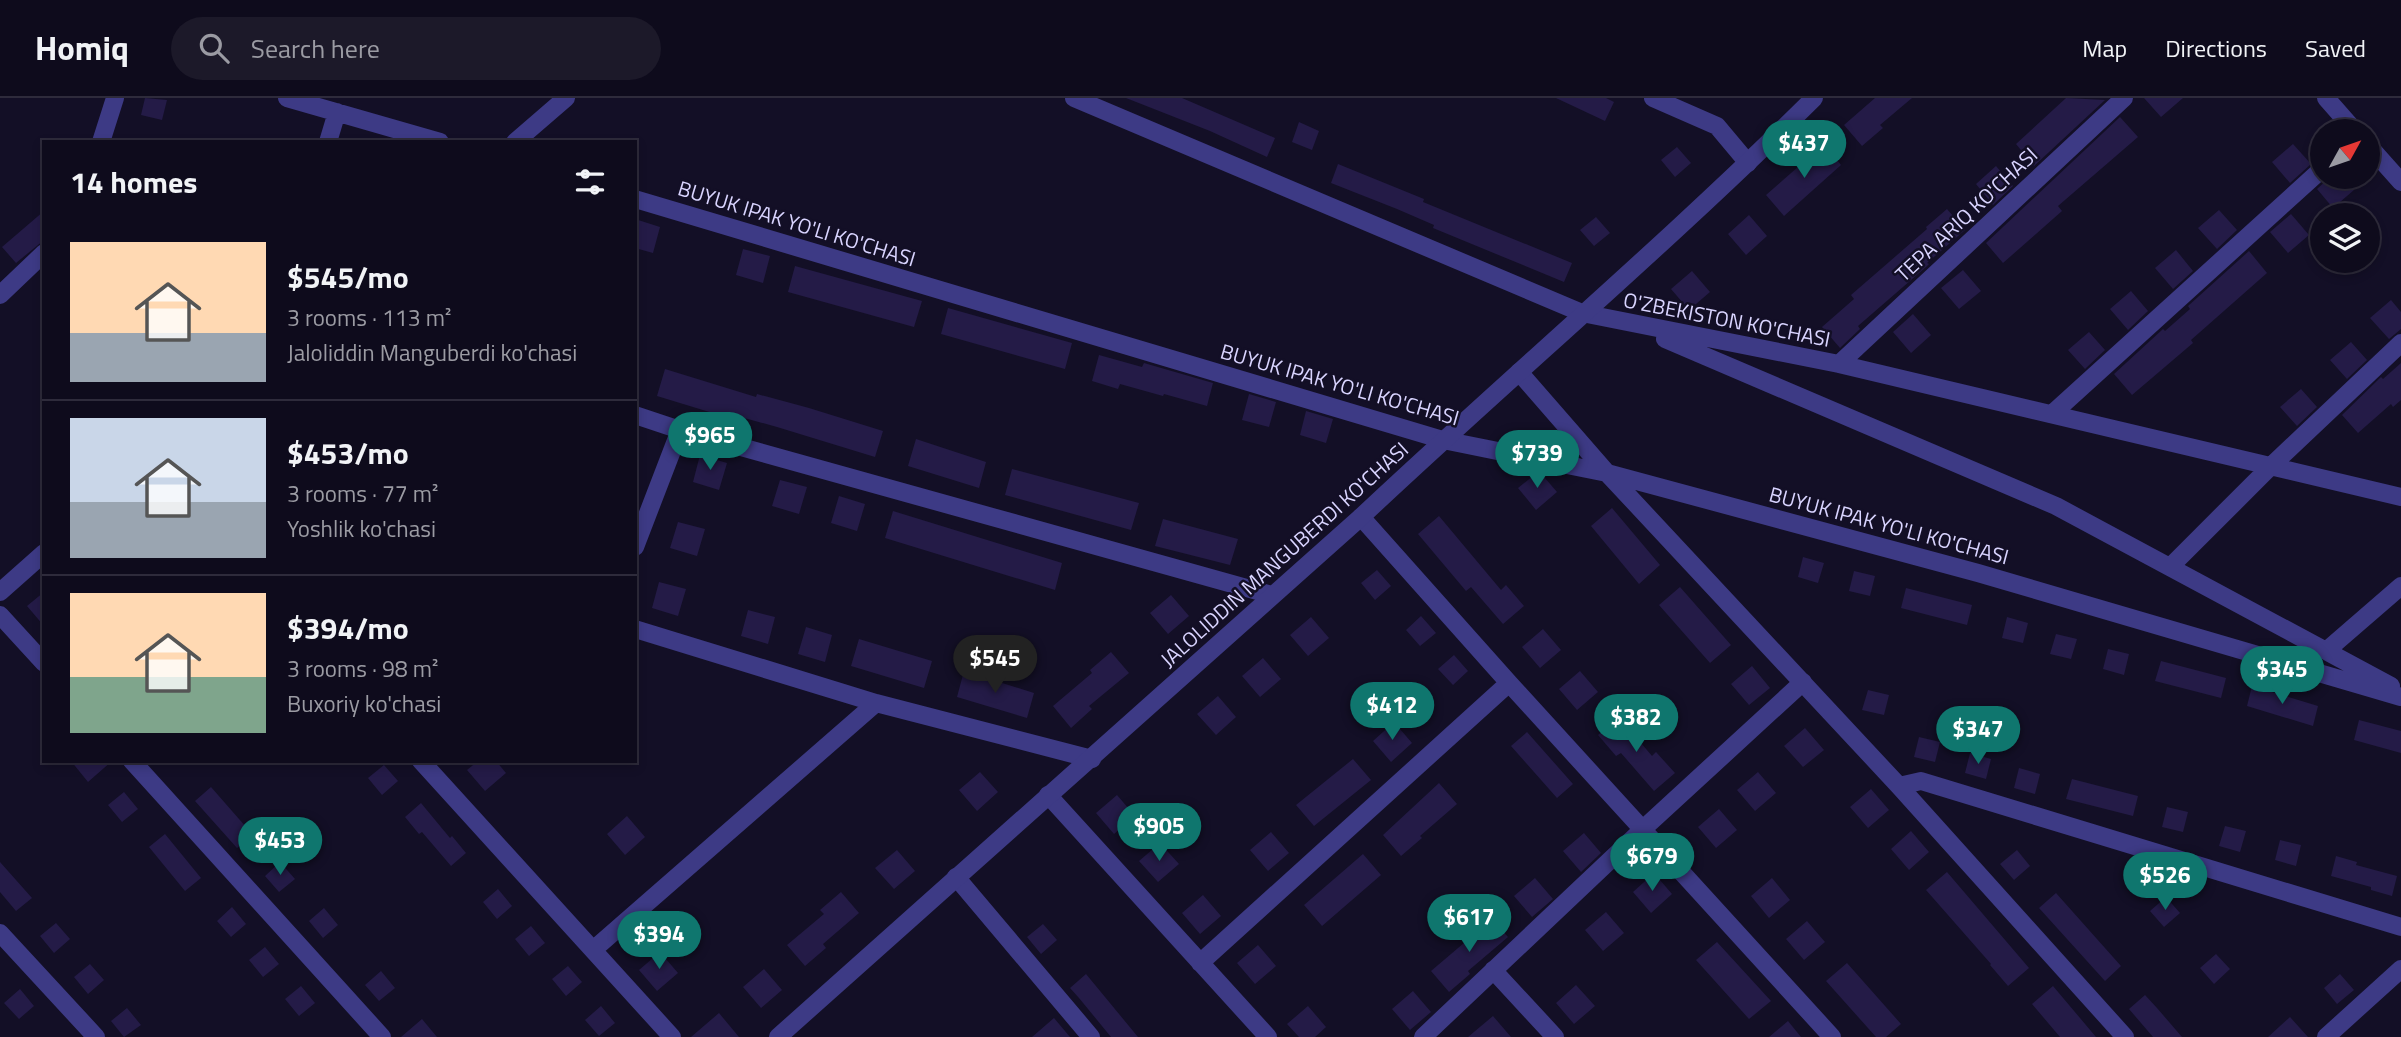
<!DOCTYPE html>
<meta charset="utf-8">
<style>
body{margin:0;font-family:"Titillium Web",sans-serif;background:#1c1929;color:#f1f3f6;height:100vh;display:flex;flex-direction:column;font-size:26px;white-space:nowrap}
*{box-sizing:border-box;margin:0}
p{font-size:23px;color:#9b9ba3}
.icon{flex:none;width:38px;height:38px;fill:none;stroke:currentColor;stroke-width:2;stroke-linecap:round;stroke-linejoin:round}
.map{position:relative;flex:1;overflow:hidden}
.sheet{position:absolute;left:42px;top:42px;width:595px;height:623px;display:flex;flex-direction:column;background:#0e0b1c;border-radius:0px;box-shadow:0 4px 10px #0003,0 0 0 2px #2e2b3b}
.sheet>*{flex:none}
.needle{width:46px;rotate:50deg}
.fabs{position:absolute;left:2310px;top:21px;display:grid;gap:14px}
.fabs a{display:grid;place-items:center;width:70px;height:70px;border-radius:50%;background:#0e0b1c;box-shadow:0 4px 10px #0003,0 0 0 2px #2e2b3b;font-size:35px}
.price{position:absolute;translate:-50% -60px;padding:0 16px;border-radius:24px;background:#0f766e;color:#fff;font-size:23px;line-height:46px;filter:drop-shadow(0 2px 4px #0008)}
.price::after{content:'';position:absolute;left:50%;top:42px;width:21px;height:16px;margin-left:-10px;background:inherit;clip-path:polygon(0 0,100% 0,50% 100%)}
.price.selected{background:#222;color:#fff}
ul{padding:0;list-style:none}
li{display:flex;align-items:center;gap:21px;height:175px;padding:0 28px}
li+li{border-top:2px solid #2e2b3b}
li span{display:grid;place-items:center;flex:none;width:196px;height:140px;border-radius:0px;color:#555}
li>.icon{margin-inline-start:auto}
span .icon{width:84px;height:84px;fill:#fffc;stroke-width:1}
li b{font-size:30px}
h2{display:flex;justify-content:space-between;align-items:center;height:84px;padding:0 28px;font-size:30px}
header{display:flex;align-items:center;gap:42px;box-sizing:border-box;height:98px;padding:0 35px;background:#0e0b1c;border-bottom:2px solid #2e2b3b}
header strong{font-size:33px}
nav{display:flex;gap:38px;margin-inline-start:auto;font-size:24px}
.search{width:490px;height:63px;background:#1c1929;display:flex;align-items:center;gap:18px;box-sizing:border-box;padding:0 24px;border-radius:38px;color:#9b9ba3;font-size:26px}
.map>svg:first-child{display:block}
.building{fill:#241b47}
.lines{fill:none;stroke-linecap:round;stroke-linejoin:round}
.minor{stroke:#3d3a85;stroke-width:18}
.tertiary{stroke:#3d3a85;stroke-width:18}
.labels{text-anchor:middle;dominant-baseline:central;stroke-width:5;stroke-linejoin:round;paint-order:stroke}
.street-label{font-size:21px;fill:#d9d4ff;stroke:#130f26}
</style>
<header>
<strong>Homiq</strong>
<div class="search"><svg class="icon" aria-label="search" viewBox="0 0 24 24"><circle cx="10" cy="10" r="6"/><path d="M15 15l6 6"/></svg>Search here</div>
<nav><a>Map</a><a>Directions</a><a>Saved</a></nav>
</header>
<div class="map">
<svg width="2401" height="939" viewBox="0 0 2401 939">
<rect width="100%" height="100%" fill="#130f26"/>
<path class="building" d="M 145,0 L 167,2 L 162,22 L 141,17 Z
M 1126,0 L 1182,0 L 1275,40 L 1267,59 L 1210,33 Z
M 1556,0 L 1606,0 L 1614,4 L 1605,23 Z
M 1875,0 L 1912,0 L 1880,27 L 1883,30 L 1862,48 L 1844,27 Z
M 2066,0 L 2105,2 L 2034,68 L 2016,46 Z
M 2144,0 L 2183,0 L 2161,19 Z
M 2120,19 L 2138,39 L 2058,108 L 2062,113 L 2003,165 L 1986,145 Z
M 1299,24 L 1319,33 L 1312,52 L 1292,44 Z
M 1824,46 L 1841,67 L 1784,118 L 1766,97 Z
M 2293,46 L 2311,66 L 2290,85 L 2272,64 Z
M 1677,49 L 1691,65 L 1675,79 L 1661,62 Z
M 1338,66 L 1424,101 L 1423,104 L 1572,165 L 1564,184 L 1433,130 L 1434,127 L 1397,111 L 1331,85 Z
M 1996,68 L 2013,88 L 1993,107 L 1976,86 Z
M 2330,79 L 2343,79 L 2354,92 L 2333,110 L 2317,91 Z
M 1947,111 L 1965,132 L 1927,165 L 1929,166 L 1926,169 L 1858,228 L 1860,231 L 1840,250 L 1822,229 L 1854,201 L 1851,197 L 1927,131 L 1926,129 Z
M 2219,112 L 2237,132 L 2217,151 L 2198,130 Z
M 44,113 L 44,142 L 16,165 L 2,149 Z
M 2291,116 L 2309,137 L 2288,155 L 2270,134 Z
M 1749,117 L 1767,138 L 1746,157 L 1728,136 Z
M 1596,119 L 1610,135 L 1594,148 L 1580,132 Z
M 635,121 L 660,129 L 653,155 L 635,150 Z
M 743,151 L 770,158 L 763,185 L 736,177 Z
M 2176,152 L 2193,173 L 2173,191 L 2155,170 Z
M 2249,153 L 2267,175 L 2191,242 L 2193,245 L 2132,297 L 2114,276 L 2163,231 L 2165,233 L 2190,211 L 2188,208 Z
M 795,168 L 922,203 L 914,229 L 788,194 Z
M 1963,172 L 1981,193 L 1959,211 L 1941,190 Z
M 1692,173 L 1710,194 L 1689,212 L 1671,191 Z
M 2131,193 L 2148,213 L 2128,232 L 2110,211 Z
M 2391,202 L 2401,214 L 2401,231 L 2389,241 L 2370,220 Z
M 948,210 L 1072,245 L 1065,271 L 941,236 Z
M 1913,216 L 1931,237 L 1911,255 L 1893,234 Z
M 2089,234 L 2105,252 L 2085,271 L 2068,252 Z
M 2351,244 L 2367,262 L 2347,281 L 2330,262 Z
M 1099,257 L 1142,269 L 1144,265 L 1213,285 L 1207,308 L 1164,296 L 1163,298 L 1120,286 L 1118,291 L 1092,283 Z
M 2401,265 L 2401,302 L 2393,309 L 2391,306 L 2358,335 L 2342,317 L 2381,279 L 2383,281 Z
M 665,271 L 756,299 L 757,296 L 809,310 L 883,333 L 875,359 L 777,329 L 730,316 L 729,320 L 657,298 Z
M 2301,291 L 2317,309 L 2297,328 L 2280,309 Z
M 1249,296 L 1276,304 L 1269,329 L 1242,322 Z
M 1306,313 L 1333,321 L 1326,345 L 1300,337 Z
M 916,341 L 986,364 L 979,390 L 908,368 Z
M 700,357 L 727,365 L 719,392 L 693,384 Z
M 1012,371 L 1139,405 L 1131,432 L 1005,397 Z
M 1539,373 L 1557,394 L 1536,412 L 1518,390 Z
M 780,382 L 807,389 L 799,416 L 772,408 Z
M 839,398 L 865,406 L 857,433 L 831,425 Z
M 1612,410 L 1660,467 L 1639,486 L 1591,428 Z
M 893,413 L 1062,465 L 1055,492 L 885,440 Z
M 1439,418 L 1501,492 L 1506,487 L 1524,508 L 1503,526 L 1471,489 L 1466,493 L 1418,436 Z
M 1163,421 L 1238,441 L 1230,467 L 1155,448 Z
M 678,424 L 705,431 L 697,458 L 670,450 Z
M 1803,459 L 1824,465 L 1818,485 L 1798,479 Z
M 1377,472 L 1391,488 L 1375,502 L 1361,485 Z
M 1854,473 L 1875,478 L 1870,498 L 1849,493 Z
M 659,484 L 686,491 L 678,518 L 652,510 Z
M 1680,489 L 1731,547 L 1710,565 L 1659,507 Z
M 1906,490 L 1972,507 L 1967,527 L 1901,510 Z
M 44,494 L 44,528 L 27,508 Z
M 1171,497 L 1189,518 L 1168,536 L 1150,515 Z
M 748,512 L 775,519 L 768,546 L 741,538 Z
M 1421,518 L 1436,535 L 1420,548 L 1406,532 Z
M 1311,519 L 1329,540 L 1308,558 L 1290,537 Z
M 2007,519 L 2028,525 L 2023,545 L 2002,540 Z
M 806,529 L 832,537 L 825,564 L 798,556 Z
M 1543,531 L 1561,552 L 1540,570 L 1522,549 Z
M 2056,536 L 2077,541 L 2071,561 L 2050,556 Z
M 859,541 L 932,563 L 924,590 L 851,568 Z
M 2108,551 L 2129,556 L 2124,577 L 2103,571 Z
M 1111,554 L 1129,575 L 1089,608 L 1092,611 L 1071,630 L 1053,608 L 1092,575 L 1090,572 Z
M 1454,557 L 1468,573 L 1453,587 L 1438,571 Z
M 1263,560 L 1281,581 L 1260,599 L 1242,578 Z
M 2161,563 L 2226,580 L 2221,600 L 2155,583 Z
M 1752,568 L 1770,590 L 1749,607 L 1731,586 Z
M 964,573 L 1034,595 L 1027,620 L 957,599 Z
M 1580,573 L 1598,594 L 1577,612 L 1559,591 Z
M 2252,588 L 2318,608 L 2313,628 L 2247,608 Z
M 1868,592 L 1889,597 L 1884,617 L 1862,612 Z
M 1218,598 L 1236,619 L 1216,637 L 1197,616 Z
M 1619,619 L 1652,658 L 1656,654 L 1675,675 L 1654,693 L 1621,655 L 1616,658 L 1598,637 Z
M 2359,622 L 2401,633 L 2401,655 L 2354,642 Z
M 1394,624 L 1412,645 L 1391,664 L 1373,643 Z
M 1805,630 L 1824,652 L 1803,669 L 1784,648 Z
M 1527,634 L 1573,686 L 1557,700 L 1511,648 Z
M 1919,639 L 1940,644 L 1935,664 L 1914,659 Z
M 1970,655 L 1991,661 L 1986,681 L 1965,675 Z
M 1353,661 L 1371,682 L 1314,728 L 1296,707 Z
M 71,663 L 112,663 L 88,684 Z
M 478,663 L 496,663 L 506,675 L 485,693 L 467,672 Z
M 384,667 L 398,683 L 382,697 L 368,680 Z
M 2019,670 L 2040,676 L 2035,696 L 2014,690 Z
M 980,674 L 998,694 L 977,713 L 959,692 Z
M 1758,674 L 1776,695 L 1755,713 L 1737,692 Z
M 2072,681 L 2138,698 L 2133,718 L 2066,701 Z
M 1439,685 L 1457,706 L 1420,738 L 1422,740 L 1401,758 L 1383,737 Z
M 211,689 L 253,737 L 237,750 L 195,703 Z
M 1871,691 L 1889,712 L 1868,730 L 1850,709 Z
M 124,694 L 138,711 L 122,724 L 108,707 Z
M 1117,697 L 1135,718 L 1114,736 L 1096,715 Z
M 421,705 L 450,740 L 452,738 L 466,755 L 451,768 L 422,734 L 419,736 L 405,719 Z
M 2167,709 L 2188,714 L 2183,734 L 2162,729 Z
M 1719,711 L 1737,732 L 1716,750 L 1698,729 Z
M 627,718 L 645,739 L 625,757 L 607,736 Z
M 2225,728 L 2246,733 L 2240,754 L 2219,748 Z
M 1911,733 L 1929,754 L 1909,772 L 1891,751 Z
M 1271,734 L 1289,755 L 1268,773 L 1250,752 Z
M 1584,735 L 1601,755 L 1581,774 L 1563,753 Z
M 165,736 L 201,780 L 185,793 L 149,749 Z
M 2280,742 L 2301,747 L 2296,768 L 2275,762 Z
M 1160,745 L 1179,766 L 1158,784 L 1139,763 Z
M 897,752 L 915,773 L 894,791 L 875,770 Z
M 2017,752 L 2030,768 L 2014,782 L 2000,766 Z
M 1363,756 L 1381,777 L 1322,828 L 1304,807 Z
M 2336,758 L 2357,764 L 2356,767 L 2397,778 L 2392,798 L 2371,792 L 2371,789 L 2331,778 Z
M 0,764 L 32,800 L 16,813 L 0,794 Z
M 280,764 L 295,781 L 279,794 L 265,778 Z
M 1947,774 L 2029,870 L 2008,888 L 1990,867 L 1991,866 L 1926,792 Z
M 1654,775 L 1672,796 L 1651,815 L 1633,794 Z
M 1535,780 L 1553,801 L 1532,819 L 1514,798 Z
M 1772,780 L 1790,802 L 1769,820 L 1751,798 Z
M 498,791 L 512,808 L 497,821 L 483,804 Z
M 841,794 L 859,815 L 823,846 L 826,850 L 805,868 L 787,847 L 824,816 L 820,812 Z
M 2056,795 L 2121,868 L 2105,883 L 2039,810 Z
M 1203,797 L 1221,818 L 1200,836 L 1182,815 Z
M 2166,799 L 2180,815 L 2164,829 L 2150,813 Z
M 232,809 L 246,826 L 231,839 L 217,823 Z
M 324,810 L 338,827 L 323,840 L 309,823 Z
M 1606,814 L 1624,835 L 1603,853 L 1585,832 Z
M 1489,818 L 1508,839 L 1468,873 L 1470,876 L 1449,894 L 1431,873 L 1471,839 L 1469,836 Z
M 1807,823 L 1825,844 L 1804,862 L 1786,841 Z
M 56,825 L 70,841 L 54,855 L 40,838 Z
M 1043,826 L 1057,842 L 1041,856 L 1027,839 Z
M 531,828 L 545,845 L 529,858 L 515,841 Z
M 1717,844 L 1771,903 L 1749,921 L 1696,862 Z
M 1258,847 L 1276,868 L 1255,886 L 1237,865 Z
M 265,849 L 279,866 L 263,879 L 249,862 Z
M 660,854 L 678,875 L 657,893 L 639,872 Z
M 2216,856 L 2230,871 L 2214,886 L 2200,870 Z
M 1847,865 L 1901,926 L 1886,939 L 1876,939 L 1826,883 Z
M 90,866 L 104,882 L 88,896 L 74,879 Z
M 568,868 L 582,884 L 566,898 L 552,881 Z
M 764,871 L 782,892 L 761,910 L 743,889 Z
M 381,873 L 395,890 L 379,903 L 365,887 Z
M 1086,876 L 1105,899 L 1138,939 L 1111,939 L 1079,900 L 1070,890 Z
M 2340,876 L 2354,892 L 2337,906 L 2324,890 Z
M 1576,887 L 1595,908 L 1574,926 L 1556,905 Z
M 301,888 L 315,905 L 299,918 L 285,901 Z
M 2053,888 L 2096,939 L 2060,939 L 2032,906 Z
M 20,891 L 34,908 L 19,921 L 4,905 Z
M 1413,893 L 1431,914 L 1410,932 L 1392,911 Z
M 2145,897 L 2157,910 L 2182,939 L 2153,939 L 2129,911 Z
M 601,908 L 615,925 L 599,938 L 585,922 Z
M 1308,908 L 1326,929 L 1315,939 L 1299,939 L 1287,926 Z
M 127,910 L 141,927 L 124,939 L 111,923 Z
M 719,915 L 739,939 L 691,939 Z
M 1493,918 L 1511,939 L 1468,939 Z
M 2290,919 L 2308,939 L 2268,939 Z
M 1054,920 L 1070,939 L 1032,939 Z
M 422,921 L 437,939 L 401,939 Z
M 1788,923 L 1801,939 L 1769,939 Z"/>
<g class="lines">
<path class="minor" d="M 287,0 L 440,44
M 1074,0 L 1582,215 L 1839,266 L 2401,399
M 1653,0 L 1717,28 L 1748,65
M 2326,0 L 2355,33
M 101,44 L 115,0
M 328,44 L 337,14
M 515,44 L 566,0
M 2368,47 L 2401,84
M 635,101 L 1443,342 L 1607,375 L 1978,475 L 2401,599
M 0,197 L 44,155
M 1665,241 L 2056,408 L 2391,588
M 1839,266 L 2124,0
M 1519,274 L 1607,375 L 1899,688 L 2125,939
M 2052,316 L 2322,71
M 635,317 L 680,332 L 1272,497
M 1361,419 L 1509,585 L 1832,939
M 635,449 L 680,332
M 2170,469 L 2271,368 L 2401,245
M 0,494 L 44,455
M 0,517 L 44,565
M 635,531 L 876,605 L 1092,661
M 2326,553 L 2401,488
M 132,663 L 382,939
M 421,663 L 672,939
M 1899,688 L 1921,683 L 2401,829
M 1048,697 L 1268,939
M 956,779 L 1091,939
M 0,835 L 96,939
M 593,852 L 876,605
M 1200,865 L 1509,585
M 1493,872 L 1555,939
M 1423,939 L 1643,731 L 1803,584
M 2326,939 L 2401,871"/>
<path class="tertiary" d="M 778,939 L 1361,419 C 1511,278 1668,145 1814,0"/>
</g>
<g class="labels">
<g class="street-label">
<text transform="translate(1966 116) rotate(-43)">TEPA ARIQ KO'CHASI</text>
<text transform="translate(797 125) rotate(17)">BUYUK IPAK YO'LI KO'CHASI</text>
<text transform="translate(1727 221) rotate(11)">O'ZBEKISTON KO'CHASI</text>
<text transform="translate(1340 286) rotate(16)">BUYUK IPAK YO'LI KO'CHASI</text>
<text transform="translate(1889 427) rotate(15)">BUYUK IPAK YO'LI KO'CHASI</text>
<text transform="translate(1284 456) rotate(-42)">JALOLIDDIN MANGUBERDI KO'CHASI</text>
</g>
</g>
</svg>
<div class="fabs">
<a><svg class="needle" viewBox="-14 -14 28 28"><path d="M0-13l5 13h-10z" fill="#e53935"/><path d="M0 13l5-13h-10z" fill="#9b9ba3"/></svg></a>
<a><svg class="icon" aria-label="layers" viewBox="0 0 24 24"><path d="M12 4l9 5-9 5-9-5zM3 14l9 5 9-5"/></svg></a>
</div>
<b class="price" style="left:1804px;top:82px">$437</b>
<b class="price" style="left:710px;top:374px">$965</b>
<b class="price" style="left:1537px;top:392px">$739</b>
<b class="price selected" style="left:995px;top:597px">$545</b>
<b class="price" style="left:2282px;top:608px">$345</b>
<b class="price" style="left:1392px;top:644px">$412</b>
<b class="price" style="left:1636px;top:656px">$382</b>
<b class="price" style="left:1978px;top:668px">$347</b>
<b class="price" style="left:1159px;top:765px">$905</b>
<b class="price" style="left:280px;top:779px">$453</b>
<b class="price" style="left:1652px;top:795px">$679</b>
<b class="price" style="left:2165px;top:814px">$526</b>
<b class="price" style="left:1469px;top:856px">$617</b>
<b class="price" style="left:659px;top:873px">$394</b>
<section class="sheet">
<h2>14 homes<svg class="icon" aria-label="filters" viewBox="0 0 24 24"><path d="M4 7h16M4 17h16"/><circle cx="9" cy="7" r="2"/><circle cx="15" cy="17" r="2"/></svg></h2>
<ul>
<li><span style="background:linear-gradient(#ffd9b3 65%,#9aa5b1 0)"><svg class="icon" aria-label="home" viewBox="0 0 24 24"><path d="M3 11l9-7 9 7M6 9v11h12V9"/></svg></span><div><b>$545/mo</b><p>3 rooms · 113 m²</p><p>Jaloliddin Manguberdi ko'chasi</p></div></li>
<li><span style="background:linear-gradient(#c9d6e8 60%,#9aa5b1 0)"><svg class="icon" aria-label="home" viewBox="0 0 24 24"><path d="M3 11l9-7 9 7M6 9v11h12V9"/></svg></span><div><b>$453/mo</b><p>3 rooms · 77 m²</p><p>Yoshlik ko'chasi</p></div></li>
<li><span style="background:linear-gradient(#ffd9b3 60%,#7fa58c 0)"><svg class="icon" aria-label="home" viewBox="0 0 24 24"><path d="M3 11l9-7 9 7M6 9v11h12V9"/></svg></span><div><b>$394/mo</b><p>3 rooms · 98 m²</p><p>Buxoriy ko'chasi</p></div></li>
</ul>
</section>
</div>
